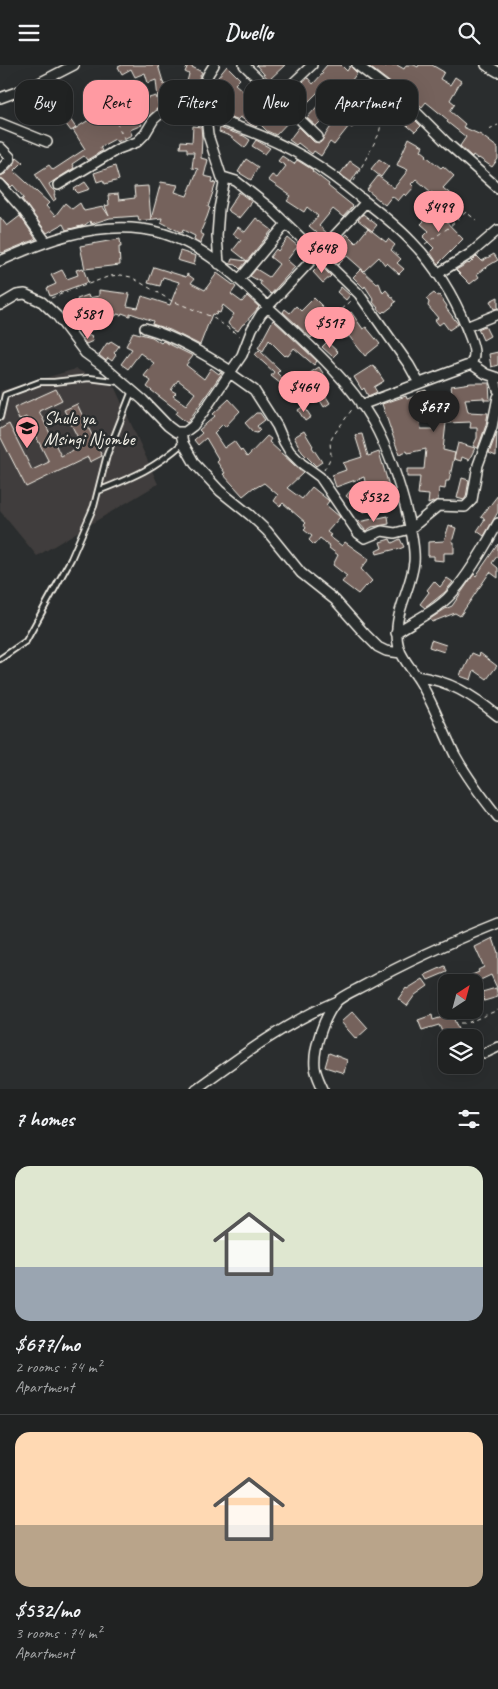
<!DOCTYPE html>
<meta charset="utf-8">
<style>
body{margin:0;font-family:Caveat,sans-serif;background:#282a2a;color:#f1f3f6;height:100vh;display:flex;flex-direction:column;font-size:19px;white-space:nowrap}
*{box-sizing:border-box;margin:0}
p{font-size:16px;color:#a2a4a5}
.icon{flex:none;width:28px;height:28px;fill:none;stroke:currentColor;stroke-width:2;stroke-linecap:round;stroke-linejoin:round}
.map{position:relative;height:1024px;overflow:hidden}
.sheet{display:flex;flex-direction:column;background:#202222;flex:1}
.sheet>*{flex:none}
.top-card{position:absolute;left:15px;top:15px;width:469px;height:45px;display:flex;gap:10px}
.needle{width:32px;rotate:36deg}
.controls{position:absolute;left:438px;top:909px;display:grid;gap:10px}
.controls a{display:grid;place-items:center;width:45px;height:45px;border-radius:10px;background:#202222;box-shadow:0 5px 20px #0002,0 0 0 1px #3d3f40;font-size:25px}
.price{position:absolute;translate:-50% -42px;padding:0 11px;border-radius:18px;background:#ff9aa2;color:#111;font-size:16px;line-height:32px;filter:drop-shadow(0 1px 2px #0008)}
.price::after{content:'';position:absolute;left:50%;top:30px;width:15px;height:11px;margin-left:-8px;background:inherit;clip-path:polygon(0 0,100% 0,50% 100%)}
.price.on{background:#222;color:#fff}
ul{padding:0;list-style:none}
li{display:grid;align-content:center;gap:10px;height:265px;padding:0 15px}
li+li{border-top:1px solid #3d3f40}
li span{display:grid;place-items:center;height:155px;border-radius:15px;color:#555}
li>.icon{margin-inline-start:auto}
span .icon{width:90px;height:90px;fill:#fffc;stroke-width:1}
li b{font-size:21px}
h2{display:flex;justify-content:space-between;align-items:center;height:60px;padding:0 15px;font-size:21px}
.tag{padding:0 18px;border-radius:15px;background:#202222;box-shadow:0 5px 20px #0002,0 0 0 1px #3d3f40;font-size:18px;line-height:45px}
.tag.on{background:#ff9aa2;color:#111}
header{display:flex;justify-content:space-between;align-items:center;height:65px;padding:0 15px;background:#202222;font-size:22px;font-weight:700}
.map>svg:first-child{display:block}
.built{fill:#403d3c}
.building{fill:#74625c;stroke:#f4f1e8;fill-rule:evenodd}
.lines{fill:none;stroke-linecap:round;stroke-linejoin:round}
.service-casing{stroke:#f4f1e8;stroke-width:8}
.minor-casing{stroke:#f4f1e8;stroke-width:12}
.path{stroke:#f4f1e8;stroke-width:1;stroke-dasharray:4 4;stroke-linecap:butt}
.service{stroke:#2a2d2e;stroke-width:4.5}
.minor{stroke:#2a2d2e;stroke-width:9}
.labels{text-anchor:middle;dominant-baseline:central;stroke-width:5;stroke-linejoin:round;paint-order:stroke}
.poi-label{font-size:18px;fill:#f4f1e8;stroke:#2a2d2e;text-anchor:start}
</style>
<header><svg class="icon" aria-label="menu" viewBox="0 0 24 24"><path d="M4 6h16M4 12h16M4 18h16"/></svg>Dwello<svg class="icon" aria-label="search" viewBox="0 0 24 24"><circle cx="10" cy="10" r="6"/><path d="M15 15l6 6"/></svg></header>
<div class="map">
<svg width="498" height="1024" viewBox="0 0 498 1024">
<rect width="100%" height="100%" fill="#2a2d2e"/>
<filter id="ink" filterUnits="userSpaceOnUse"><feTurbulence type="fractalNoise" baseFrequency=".02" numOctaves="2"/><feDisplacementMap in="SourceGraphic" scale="10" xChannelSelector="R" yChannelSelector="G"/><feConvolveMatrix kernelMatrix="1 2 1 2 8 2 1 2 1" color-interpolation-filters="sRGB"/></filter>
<g filter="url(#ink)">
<path class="built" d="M 76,304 L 115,323 L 158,419 L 37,491 L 0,446 L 0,326 Z"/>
<path class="building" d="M 122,0 L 158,0 L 164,20 L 169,19 L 169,25 L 184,28 L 189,9 L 185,7 L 188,0 L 202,7 L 197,17 L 195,30 L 193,29 L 191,38 L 181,39 L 173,36 L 174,31 L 158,34 L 156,15 L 148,18 L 145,8 L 135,12 L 131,4 L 122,9 L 118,2 Z
M 256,0 L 285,0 L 269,15 Z
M 327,0 L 341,0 L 347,6 L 350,1 L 357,8 L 349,19 L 350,20 L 322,51 L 324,53 L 316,61 L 307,53 L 328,29 L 322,23 L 300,45 L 288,34 L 303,22 L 301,19 L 308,13 L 313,19 L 323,8 L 321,7 Z
M 367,0 L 380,0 L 384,3 L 387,0 L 397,0 L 404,4 L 406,0 L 414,0 L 418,2 L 419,0 L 432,0 L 444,7 L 440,14 L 450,20 L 455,12 L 461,16 L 450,35 L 455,39 L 450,46 L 465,59 L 463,62 L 481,70 L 498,83 L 498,94 L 492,102 L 479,93 L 478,94 L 473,90 L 472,92 L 460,81 L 466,72 L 447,57 L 448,55 L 426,37 L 422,42 Z
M 227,1 L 240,14 L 235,19 L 249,31 L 258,23 L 262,27 L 251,37 L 258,44 L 257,45 L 266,53 L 278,42 L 291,54 L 276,70 L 267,66 L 259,58 L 256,62 L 250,59 L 240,52 L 237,55 L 217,49 L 218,47 L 216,45 L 226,33 L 223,30 L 225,29 L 214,17 Z
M 121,21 L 127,32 L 92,51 L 86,41 Z
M 66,22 L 71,29 L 58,36 L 54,29 Z
M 42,23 L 48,35 L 37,41 L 32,28 Z
M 365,23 L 377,33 L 372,39 L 359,29 Z
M 156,31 L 159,42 L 148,52 L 145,53 L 141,35 Z
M 132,41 L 142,60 L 130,65 L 132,70 L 117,77 L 115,74 L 100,82 L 102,86 L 87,95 L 84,91 L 72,99 L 74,103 L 49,119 L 51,123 L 56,127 L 54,131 L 56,134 L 53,136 L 35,109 L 49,100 L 53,105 L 85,84 L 73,65 L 95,51 L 96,54 Z
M 346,46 L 358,56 L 352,63 L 349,61 L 334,80 L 330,77 L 321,91 L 314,86 L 312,89 L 298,78 L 296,80 L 289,75 L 299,62 L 314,77 L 320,78 L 334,57 L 336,58 Z
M 408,48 L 421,61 L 415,67 L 402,56 Z
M 70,54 L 76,63 L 71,66 L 65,58 Z
M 193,61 L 201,62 L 202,73 L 201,93 L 208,95 L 204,111 L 213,113 L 212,117 L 216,118 L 208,142 L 210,143 L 207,152 L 200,168 L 204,170 L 200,178 L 194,174 L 195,171 L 183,165 L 182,168 L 161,157 L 162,153 L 139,156 L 138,151 L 110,153 L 91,159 L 90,156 L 85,160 L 66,165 L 63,159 L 47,168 L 22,134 L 24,133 L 13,120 L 11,122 L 4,115 L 0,113 L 0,111 L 5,109 L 15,98 L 17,92 L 23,97 L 14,106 L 49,138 L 46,141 L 55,151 L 65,138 L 72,144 L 80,138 L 84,146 L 103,142 L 109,151 L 105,141 L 109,140 L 108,130 L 118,129 L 119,135 L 135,133 L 134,122 L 148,121 L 151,154 L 161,117 L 178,120 L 175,127 L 187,131 L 198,104 L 192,103 L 194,87 L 187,87 L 187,83 L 180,83 L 181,76 L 192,77 Z
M 220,63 L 244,71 L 250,75 L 245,83 L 230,71 L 219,67 Z
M 409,73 L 423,81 L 421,85 L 427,90 L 426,91 L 441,103 L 443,101 L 454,111 L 443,123 L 454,132 L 446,140 L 416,114 L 411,119 L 414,122 L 406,131 L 404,129 L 398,136 L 392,131 L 385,140 L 367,125 L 378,111 L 394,123 L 408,105 L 397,100 Z
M 256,75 L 270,83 L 265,89 L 252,81 Z
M 282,91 L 294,99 L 297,95 L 313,105 L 312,106 L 329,119 L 328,121 L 353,141 L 343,152 L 333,144 L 319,161 L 327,168 L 323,173 L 309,161 L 318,151 L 307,142 L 304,147 L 287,136 L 291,131 L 268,115 L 272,110 L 277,113 L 286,101 L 278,96 Z
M 246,94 L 258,102 L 251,115 L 238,107 Z
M 379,94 L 389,101 L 381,112 L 371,104 Z
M 350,96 L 360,103 L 351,117 L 340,109 Z
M 115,101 L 119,115 L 105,119 L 103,115 L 97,117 L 94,108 Z
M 85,117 L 90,124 L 78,128 L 74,124 Z
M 239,127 L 252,137 L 239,153 L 227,145 Z
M 427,137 L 463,174 L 438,199 L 430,187 L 434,183 L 423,172 L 429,166 L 421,159 L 426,154 L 418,146 Z
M 363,149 L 377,160 L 372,166 L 358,155 Z
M 20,151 L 36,174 L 2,188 L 0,186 L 0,152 L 7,161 Z
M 256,153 L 272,165 L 247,196 L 233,185 L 241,175 L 233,169 L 238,162 L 245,167 Z
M 368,163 L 386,177 L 388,174 L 395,180 L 391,185 L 401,194 L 397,198 L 404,204 L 399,209 L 387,198 L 385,200 L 379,192 L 364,206 L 347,191 L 338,200 L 327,190 L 347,169 L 356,178 Z
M 288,173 L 298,181 L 287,195 L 295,202 L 271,229 L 260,219 L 261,217 L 250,211 L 256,204 L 269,212 L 279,199 L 270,192 L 276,184 L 278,186 Z
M 120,174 L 121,182 L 119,182 L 120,200 L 85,204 L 80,181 Z
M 180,186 L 196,191 L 194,200 L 177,195 Z
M 494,189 L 498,195 L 483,204 L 477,209 L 479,212 L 470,219 L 456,205 L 468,198 L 469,199 L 477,191 L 482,196 Z
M 232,194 L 247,196 L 240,204 L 236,200 L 230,199 Z
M 320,200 L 331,211 L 323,218 L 313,207 Z
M 154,202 L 186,212 L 187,209 L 194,214 L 191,218 L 205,225 L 217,208 L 236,222 L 231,229 L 242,237 L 247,231 L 259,242 L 244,259 L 243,259 L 238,266 L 229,260 L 228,258 L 234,249 L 223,240 L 220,248 L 217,247 L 216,250 L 212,249 L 200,280 L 170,265 L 152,259 L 153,256 L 130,248 L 130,251 L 122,248 L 121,250 L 117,249 L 116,251 L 109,249 L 109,251 L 96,253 L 98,262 L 95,262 L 96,264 L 90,265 L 87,252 L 85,253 L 77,234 L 88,230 L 89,233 L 99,231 L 99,225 L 130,229 L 127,241 L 138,243 L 142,231 L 170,240 L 179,217 L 163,212 L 160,221 L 148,218 Z
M 83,203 L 88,217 L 50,231 L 47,223 L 56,219 L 51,210 L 62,205 L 67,214 L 78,210 L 76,205 Z
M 361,204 L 377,219 L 379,218 L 383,228 L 386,225 L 396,237 L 393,239 L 394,240 L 385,247 L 384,246 L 382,248 L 373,237 L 374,235 L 365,221 L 364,223 L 353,212 Z
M 341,222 L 350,230 L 346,235 L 337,227 Z
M 434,228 L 437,231 L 439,230 L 447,241 L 446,243 L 458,259 L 449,265 L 443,257 L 439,260 L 435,255 L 438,253 L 428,241 L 429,237 L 426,234 Z
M 498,232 L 498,243 L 494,244 L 490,236 Z
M 314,233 L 326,245 L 316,256 L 321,261 L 311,273 L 283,247 L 285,244 L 290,248 L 296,241 L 301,246 Z
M 351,247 L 363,264 L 366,262 L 380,279 L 365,291 L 349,271 L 346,273 L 335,259 Z
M 273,255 L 317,296 L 314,300 L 294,283 L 288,291 L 286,290 L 285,291 L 269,275 L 263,286 L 258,283 Z
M 485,261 L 490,271 L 483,275 L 478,264 Z
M 133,267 L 152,272 L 161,278 L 163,276 L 193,291 L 186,300 L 204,314 L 211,303 L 219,309 L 220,307 L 222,308 L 187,358 L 176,349 L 178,346 L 147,322 L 151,316 L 144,311 L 154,298 L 140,288 L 128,304 L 121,299 L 132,284 L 126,281 ZM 178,315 L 195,328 L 186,340 L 173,331 L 176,328 L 171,325 Z
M 91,270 L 93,276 L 86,279 L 82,274 Z
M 111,276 L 119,281 L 114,288 L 116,290 L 112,296 L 108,293 L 106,296 L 99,290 L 107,278 L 109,279 Z
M 327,277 L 338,287 L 333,292 L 322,282 Z
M 259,285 L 280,305 L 277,308 L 284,315 L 281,319 L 271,311 L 274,307 L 255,290 Z
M 498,287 L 498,300 L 491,302 L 489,289 Z
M 373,300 L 384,316 L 374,322 L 377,327 L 368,331 L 364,323 L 362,325 L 354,312 Z
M 319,302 L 330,319 L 321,325 L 310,308 Z
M 291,314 L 301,328 L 294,333 L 284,321 Z
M 471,318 L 489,318 L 490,335 L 484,335 L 484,333 L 465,334 L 468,347 L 488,348 L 486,360 L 478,383 L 473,381 L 477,373 L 477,363 L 470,363 L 471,357 L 446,358 L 443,385 L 455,388 L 449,416 L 446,416 L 445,424 L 439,423 L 438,435 L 428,439 L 429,430 L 418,429 L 420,412 L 407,412 L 407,404 L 424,404 L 426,384 L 408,388 L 407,386 L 399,389 L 382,339 L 406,331 L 407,334 L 418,330 L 418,327 L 426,325 L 431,340 L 418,343 L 421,364 L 434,364 L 432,344 L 454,342 L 451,321 Z
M 56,324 L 62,335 L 39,346 L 61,391 L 82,381 L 64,345 L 77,339 L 102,391 L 90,397 L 88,392 L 26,422 L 0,371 L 0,364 L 9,359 L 32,405 L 49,397 L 26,352 L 19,355 L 14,343 Z
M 322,325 L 330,338 L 324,342 L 316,329 Z
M 229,334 L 240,346 L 225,362 L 223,359 L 214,368 L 224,383 L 234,376 L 241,386 L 242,385 L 247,392 L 267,371 L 271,374 L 269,377 L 303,408 L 287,423 L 302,434 L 312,422 L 328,435 L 329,436 L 326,440 L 340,452 L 327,467 L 331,470 L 329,471 L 342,481 L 345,477 L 369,494 L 361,504 L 372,516 L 366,522 L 365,521 L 358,529 L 342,517 L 347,511 L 333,500 L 338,490 L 329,483 L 330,481 L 320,473 L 314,480 L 309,475 L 312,471 L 304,465 L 306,463 L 304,460 L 306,458 L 283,438 L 280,441 L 274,436 L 278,430 L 264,418 L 255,423 L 254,422 L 243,431 L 223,409 L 225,408 L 217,397 L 219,395 L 206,373 L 198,380 L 194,375 L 202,368 L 199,365 L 215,351 L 213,349 Z
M 304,341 L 311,352 L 305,356 L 298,345 Z
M 256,348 L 260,348 L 265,355 L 257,361 L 260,365 L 257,368 L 253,367 L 245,358 Z
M 304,366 L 313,381 L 312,382 L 322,397 L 316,401 L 302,387 L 294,372 Z
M 497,367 L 496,391 L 489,388 Z
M 362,369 L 368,391 L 379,387 L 394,438 L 364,447 L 346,431 L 351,425 L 355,428 L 367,426 L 364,412 L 336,422 L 332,410 L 346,405 L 343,398 L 362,392 L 355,370 Z
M 458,378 L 475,383 L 469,395 L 462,392 L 461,396 L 454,394 Z
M 462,413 L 469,415 L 466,432 L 464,435 L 457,433 Z
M 498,430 L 498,447 L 484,471 L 477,466 L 485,454 L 481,452 Z
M 388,451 L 389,459 L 372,462 L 366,466 L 358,457 Z
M 449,460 L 456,463 L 452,477 L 454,477 L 454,488 L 444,488 L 444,496 L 434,495 L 434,491 L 428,491 L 428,477 L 444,476 Z
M 390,474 L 392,478 L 400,474 L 404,482 L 397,485 L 396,484 L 377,489 L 376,486 L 382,483 L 380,477 Z
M 498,479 L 498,490 L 492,498 L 498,503 L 498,513 L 490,507 L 460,551 L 455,548 L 432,557 L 430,554 L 445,544 L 452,541 L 474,509 L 476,511 Z
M 447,513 L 453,517 L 445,527 L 425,543 L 420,539 L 429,527 L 427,525 L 434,516 L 440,522 Z
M 431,575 L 446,580 L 444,587 L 429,582 Z
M 472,588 L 479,591 L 480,588 L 497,601 L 487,614 L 474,605 L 471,615 L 460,611 L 462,605 L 464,605 Z
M 493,873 L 498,888 L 498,925 L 491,910 L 474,918 L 453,918 L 479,907 L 478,905 L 484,902 L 475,882 Z
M 445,901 L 447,907 L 428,915 L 425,910 Z
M 423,914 L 428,921 L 415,930 L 407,941 L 398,934 L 406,923 L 407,924 Z
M 496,923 L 498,932 L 484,936 L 482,927 Z
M 353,946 L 368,963 L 356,974 L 341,957 Z
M 452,949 L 459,967 L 445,973 L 439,960 L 422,965 L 418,955 L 432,950 L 433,955 Z
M 329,988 L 347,995 L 344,1008 L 325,1002 Z"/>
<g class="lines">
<g class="service-casing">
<path id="service" d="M 0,352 L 5,330 L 40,317 L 54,317 L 89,313 L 120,317
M 98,426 C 133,412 154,404 183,378
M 0,594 L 26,576 L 71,494 L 94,441 L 107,390 L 132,326"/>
</g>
<g class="minor-casing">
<path id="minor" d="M 214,0 C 207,10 200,22 202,35 C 203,41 205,46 206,52 C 240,61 273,74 304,92 C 324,104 344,119 362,134 C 379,147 396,160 411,176 C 434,199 454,231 466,262 C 470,273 480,291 469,300 L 361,340
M 244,0 L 318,72
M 357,0 L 407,38 L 446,77 L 498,123
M 486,0 L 498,7
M 274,29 L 290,21 L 312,0
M 0,33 L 33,21 L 74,0
M 206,52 L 208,70 L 224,119 L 219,144 L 217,171 L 219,199
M 0,58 L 47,77
M 0,82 L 10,92 L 10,94 L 0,105
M 223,112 L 236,116 L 270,143 L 359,229 L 409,300 L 419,318
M 0,119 L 23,145 L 46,177
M 58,120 L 118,84 L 137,77 L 145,69 L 154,54 L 161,48 L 170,46 L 204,43
M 0,196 C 45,176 91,158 141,164 C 163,166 185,176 203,187 C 228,203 248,223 268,242 C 306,277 347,312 373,357 C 392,392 404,431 412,471 C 413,479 415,488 414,497 C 411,527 390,552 399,583 C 403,596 414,606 420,617 C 434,640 443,666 455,690 C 467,712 482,732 498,752
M 437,209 L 470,189 L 498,165
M 239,215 L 286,159
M 0,240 L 17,230 L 25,229 L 42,237 L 57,251 L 85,288 L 107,304 L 143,335 L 168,361 L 176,367 L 185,367 L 193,361 L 202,349 L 242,290 L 252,264 L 261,249 L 366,137
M 466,262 L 498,249
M 145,263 C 176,272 204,289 231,306
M 471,299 L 486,309 L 498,313
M 230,308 L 254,325 L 277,361 L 284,377 L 290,387 L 301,398 L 320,412 L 358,468 L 365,473 L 382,466 L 395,468 L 410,464 L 438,441 L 465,442 L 472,435 L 478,400 L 492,362 L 498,332
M 494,312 L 498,325
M 181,368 L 183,378 L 195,399 L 220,426 L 250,450 L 267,466 L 301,508 L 335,535 L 365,569 L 378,582 L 386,586 L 401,588
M 396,568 C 411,557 428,550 442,538 C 461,523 486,480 498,458
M 416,611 C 450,616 471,629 498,651
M 485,988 L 498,982
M 196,1024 C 241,991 285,958 337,936
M 323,1024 C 320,1017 316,1010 315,1002 C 313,983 324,952 336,937 C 343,930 356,925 365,920 C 408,896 453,876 498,858"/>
</g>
<path class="path" d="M 103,37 L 114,53 L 124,73
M 489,64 L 498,60
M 354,116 L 379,69 L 381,59 L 390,47 L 398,42
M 425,179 L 448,163 L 466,147 L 476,155
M 51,233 L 110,211 L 121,210 L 131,212 L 170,235 L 212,252 L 240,271
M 313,272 L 352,235
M 324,405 L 329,396 L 331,390 L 330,377 L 333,371 L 353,343
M 460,958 L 467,958 L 498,945"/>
<use href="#service" class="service"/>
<use href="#minor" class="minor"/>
</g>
</g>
<defs>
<g id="school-pin" transform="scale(1.25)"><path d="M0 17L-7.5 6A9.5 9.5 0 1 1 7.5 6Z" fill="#ff9aa2" stroke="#2a2d2e"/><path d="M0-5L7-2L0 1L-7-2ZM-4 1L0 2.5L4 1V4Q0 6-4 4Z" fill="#111"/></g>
</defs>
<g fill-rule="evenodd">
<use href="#school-pin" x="27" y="363"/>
</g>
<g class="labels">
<g class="poi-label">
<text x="44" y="353">Shule ya<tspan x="44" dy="21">Msingi Njombe</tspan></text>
</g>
</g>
</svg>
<div class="controls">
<a><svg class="needle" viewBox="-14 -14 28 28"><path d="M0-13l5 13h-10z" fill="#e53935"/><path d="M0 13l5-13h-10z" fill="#a2a4a5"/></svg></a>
<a><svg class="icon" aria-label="layers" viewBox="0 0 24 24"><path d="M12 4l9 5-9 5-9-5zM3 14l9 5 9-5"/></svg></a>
</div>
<b class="price" style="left:439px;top:168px">$499</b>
<b class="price" style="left:322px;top:209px">$648</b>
<b class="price" style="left:88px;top:275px">$581</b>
<b class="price" style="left:330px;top:284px">$517</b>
<b class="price" style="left:304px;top:348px">$464</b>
<b class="price on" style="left:434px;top:368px">$677</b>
<b class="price" style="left:374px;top:458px">$532</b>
<div class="top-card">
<a class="tag">Buy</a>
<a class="tag on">Rent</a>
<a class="tag">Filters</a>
<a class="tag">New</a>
<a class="tag">Apartment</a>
</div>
</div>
<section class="sheet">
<h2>7 homes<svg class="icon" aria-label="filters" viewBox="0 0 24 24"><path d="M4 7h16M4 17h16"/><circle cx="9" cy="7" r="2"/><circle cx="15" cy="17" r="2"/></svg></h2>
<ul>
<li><span style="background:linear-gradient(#dfe7d0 65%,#9aa5b1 0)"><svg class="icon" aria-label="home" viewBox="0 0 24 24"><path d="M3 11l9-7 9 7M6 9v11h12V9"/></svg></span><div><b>$677/mo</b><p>2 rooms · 74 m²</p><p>Apartment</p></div></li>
<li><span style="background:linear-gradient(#ffd9b3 60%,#b9a48a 0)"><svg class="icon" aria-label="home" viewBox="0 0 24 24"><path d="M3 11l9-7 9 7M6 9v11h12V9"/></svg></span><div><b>$532/mo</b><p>3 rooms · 74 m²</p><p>Apartment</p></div></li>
</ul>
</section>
